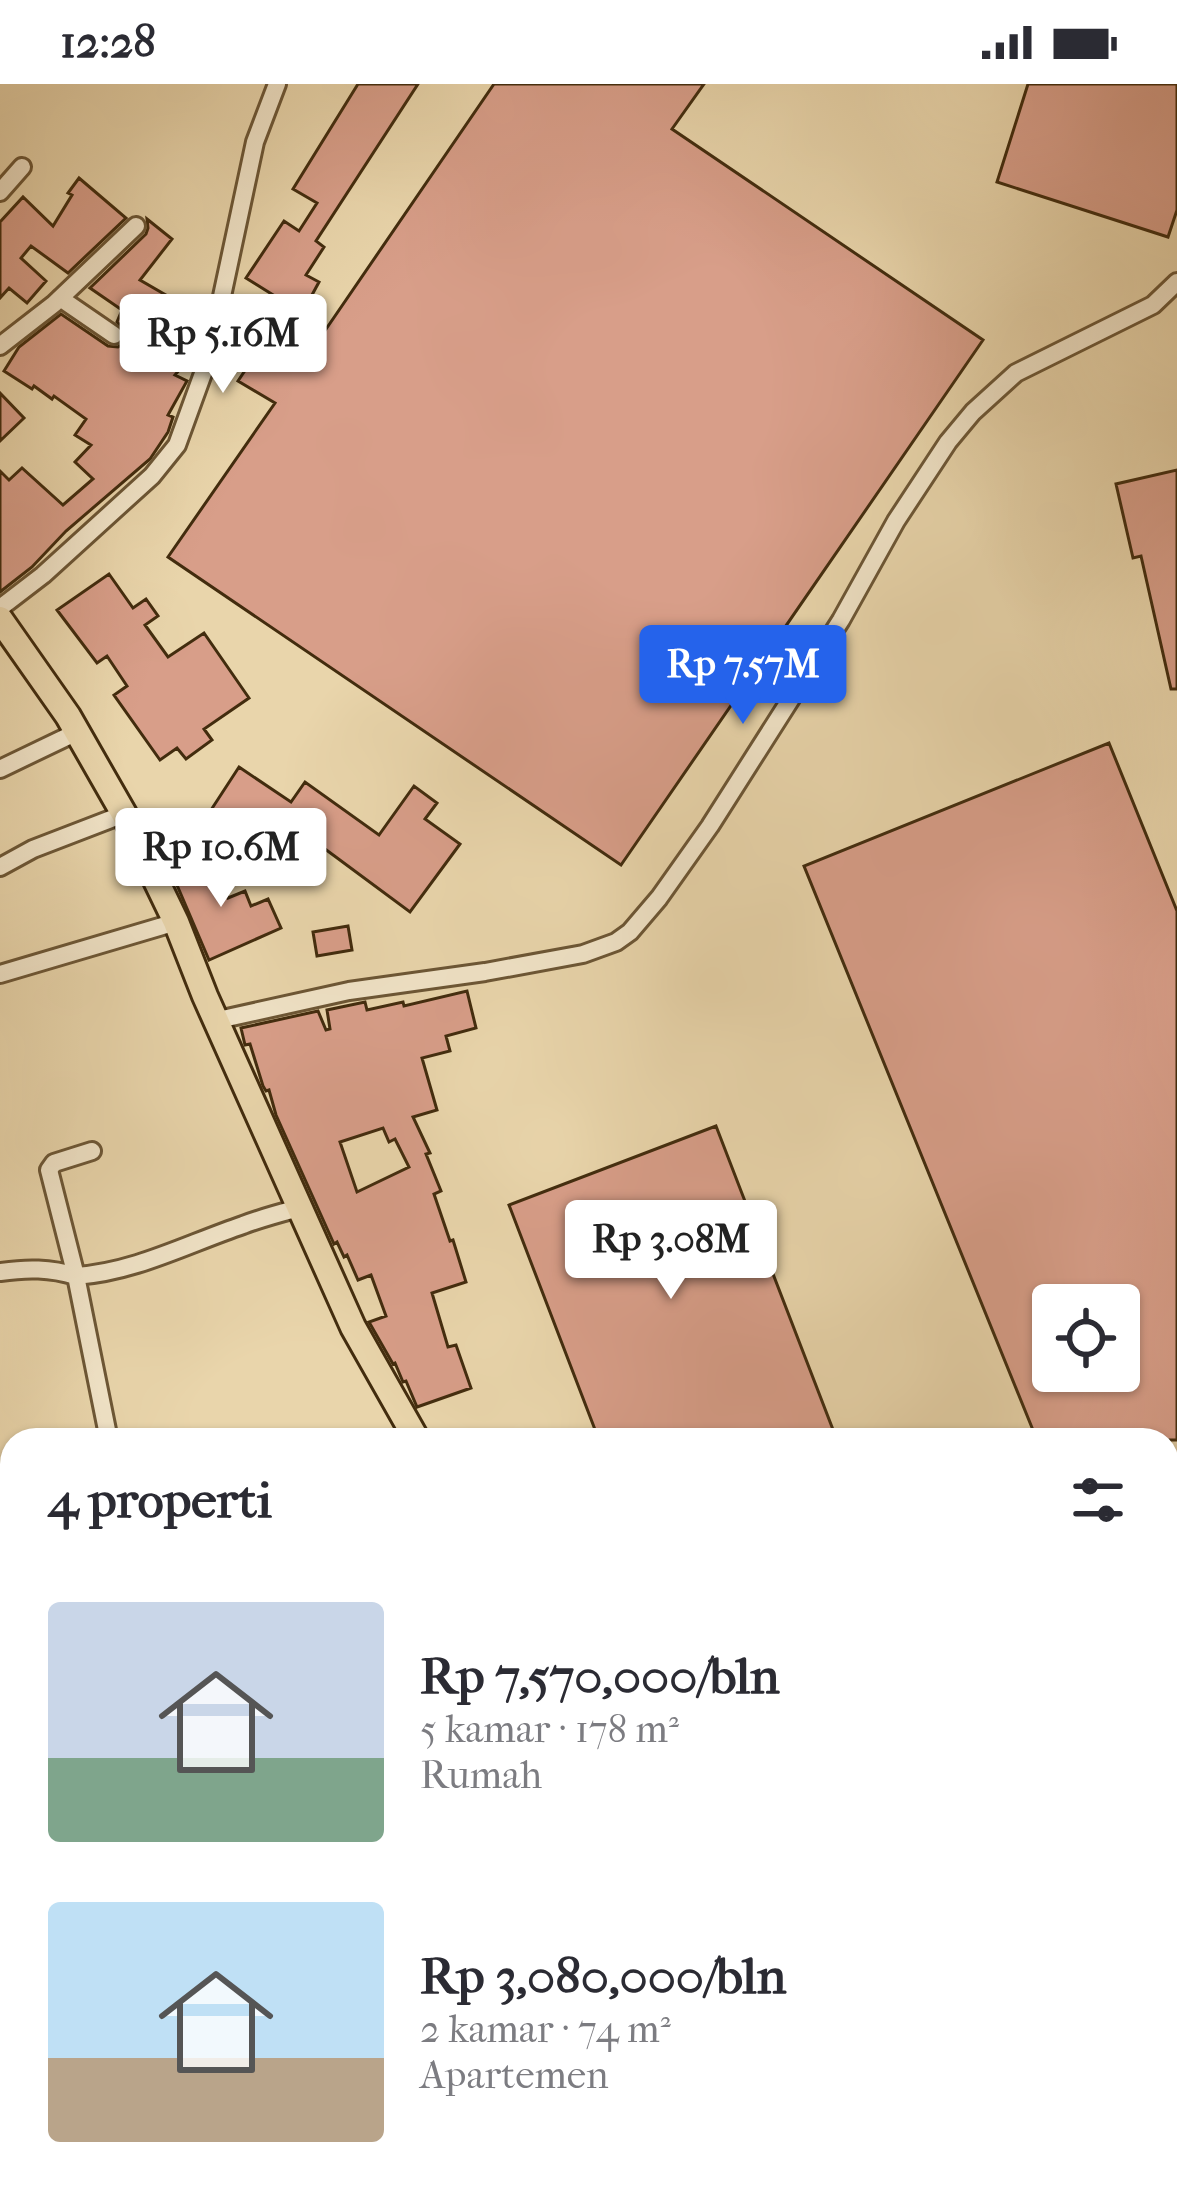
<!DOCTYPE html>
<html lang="id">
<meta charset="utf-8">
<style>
body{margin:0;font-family:"IM FELL French Canon",serif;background:#f7f7f7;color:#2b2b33;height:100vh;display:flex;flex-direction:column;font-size:45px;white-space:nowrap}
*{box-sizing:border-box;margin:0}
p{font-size:39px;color:#7c7c81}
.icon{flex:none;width:66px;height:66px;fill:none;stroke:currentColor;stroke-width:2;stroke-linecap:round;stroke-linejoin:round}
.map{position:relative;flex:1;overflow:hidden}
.side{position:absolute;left:0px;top:1344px;width:1179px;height:768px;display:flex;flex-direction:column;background:#fff;border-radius:36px 36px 0 0;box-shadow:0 3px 9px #0004}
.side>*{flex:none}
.controls{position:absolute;left:1032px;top:1200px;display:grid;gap:24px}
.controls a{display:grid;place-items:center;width:108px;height:108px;border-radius:12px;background:#fff;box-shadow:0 3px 9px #0004;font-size:60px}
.price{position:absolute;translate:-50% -102px;padding:0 27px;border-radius:12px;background:#fff;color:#222;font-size:39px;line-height:78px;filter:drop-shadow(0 3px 6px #0008)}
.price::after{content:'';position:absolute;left:50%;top:72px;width:36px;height:27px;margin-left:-18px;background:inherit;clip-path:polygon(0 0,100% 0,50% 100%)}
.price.on{background:#2563eb;color:#fff}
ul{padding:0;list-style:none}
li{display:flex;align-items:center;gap:36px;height:300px;padding:0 48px}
li span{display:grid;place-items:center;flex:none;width:336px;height:240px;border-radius:12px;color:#555}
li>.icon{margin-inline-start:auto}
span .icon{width:144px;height:144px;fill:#fffc;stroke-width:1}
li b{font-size:51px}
h2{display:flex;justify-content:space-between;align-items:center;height:144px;padding:0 48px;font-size:51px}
.status{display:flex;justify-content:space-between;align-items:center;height:84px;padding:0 60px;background:#fff;direction:ltr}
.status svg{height:33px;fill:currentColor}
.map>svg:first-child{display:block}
.building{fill:#d89e89;stroke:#422c0e;stroke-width:3;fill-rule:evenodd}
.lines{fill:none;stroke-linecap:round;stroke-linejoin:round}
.street-casing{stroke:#6c5635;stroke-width:22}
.primary-casing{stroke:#422c0e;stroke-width:30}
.street{stroke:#f1e4c8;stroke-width:16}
.primary{stroke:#e9d5ab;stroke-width:24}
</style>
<div class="status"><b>12:28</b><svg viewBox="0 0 49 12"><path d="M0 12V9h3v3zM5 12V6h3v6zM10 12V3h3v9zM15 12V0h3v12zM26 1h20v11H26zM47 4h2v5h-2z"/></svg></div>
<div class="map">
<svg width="1177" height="2112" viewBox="0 0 1177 2112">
<rect width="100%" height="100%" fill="#e9d5ab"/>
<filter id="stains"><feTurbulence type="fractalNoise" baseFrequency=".00167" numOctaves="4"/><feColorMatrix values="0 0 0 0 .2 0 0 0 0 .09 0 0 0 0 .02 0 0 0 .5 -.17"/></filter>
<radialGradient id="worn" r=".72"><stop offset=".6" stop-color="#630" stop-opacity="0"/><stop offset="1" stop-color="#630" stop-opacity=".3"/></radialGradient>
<path class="building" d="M 358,0 L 418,0 L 316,157 L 324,163 L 306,191 L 319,198 L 300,233 L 324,248 L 494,0 L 704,0 L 672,45 L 983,256 L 621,781 L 168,473 L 275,319 L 238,297 L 252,276 L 243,271 L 278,214 L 246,194 L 284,137 L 299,147 L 317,119 L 293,105 Z
M 1028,0 L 1177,0 L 1177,126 L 1168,153 L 997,98 Z
M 79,94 L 126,134 L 68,189 L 31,162 L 21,174 L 46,197 L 27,219 L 9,204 L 0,214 L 0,138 L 23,113 L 53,142 L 72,111 L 68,109 Z
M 147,135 L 172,155 L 140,196 L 197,229 L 187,248 L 199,258 L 198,264 L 175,291 L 187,297 L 168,331 L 173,333 L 168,348 L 150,375 L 66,447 L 32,483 L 0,508 L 0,387 L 9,396 L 22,384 L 63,421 L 93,395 L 75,378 L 91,361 L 75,351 L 86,335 L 54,312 L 52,315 L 34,302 L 32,305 L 4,287 L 19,263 L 61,230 L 108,262 L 118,263 L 124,259 L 126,247 L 117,238 L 122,226 L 90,204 L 146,150 L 148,144 Z
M 0,309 L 24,334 L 0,357 Z
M 1177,386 L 1177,605 L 1171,605 L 1141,472 L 1133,474 L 1116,400 Z
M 109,490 L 133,524 L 146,515 L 158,532 L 145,541 L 168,573 L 204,549 L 249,614 L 204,645 L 212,656 L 186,675 L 177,664 L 160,676 L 114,611 L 127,602 L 107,572 L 97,579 L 57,526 Z
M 1109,659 L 1177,827 L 1177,1356 L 1037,1356 L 804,782 ZM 1053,1221 L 1119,1221 L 1119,1287 L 1053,1287 Z
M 239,683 L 291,718 L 305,698 L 379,751 L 414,702 L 437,719 L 425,735 L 460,760 L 410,828 L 298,745 L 279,775 L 259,763 L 261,759 L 211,726 Z
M 209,771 L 228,814 L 245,807 L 251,822 L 268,815 L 281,844 L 209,876 L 171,787 Z
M 348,842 L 352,866 L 317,872 L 313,848 Z
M 467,907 L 476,944 L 446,952 L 450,967 L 422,974 L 437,1026 L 413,1033 L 430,1069 L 426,1070 L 441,1107 L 434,1110 L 450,1157 L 453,1156 L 466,1198 L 432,1209 L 448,1263 L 456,1261 L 471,1304 L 417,1323 L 406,1297 L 403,1298 L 395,1279 L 393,1280 L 369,1238 L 386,1232 L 371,1191 L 358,1196 L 347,1171 L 344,1173 L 337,1158 L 334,1160 L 276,1031 L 269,1006 L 266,1007 L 263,1002 L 250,960 L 245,961 L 241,944 L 318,927 L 326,946 L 330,945 L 327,926 L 365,918 L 367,926 L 403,918 L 404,922 ZM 383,1044 L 389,1058 L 395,1055 L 409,1083 L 357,1108 L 340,1058 Z
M 716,1042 L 837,1356 L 599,1356 L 509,1121 Z"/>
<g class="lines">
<g class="street-casing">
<path id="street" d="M 0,108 L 22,83
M 60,214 L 114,251
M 0,262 L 54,220 L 136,142
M 0,524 L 43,491 L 152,392 L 177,361 L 209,273 L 255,58 L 277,0
M 0,685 L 77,648
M 0,783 L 33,765 L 124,730
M 0,890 L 176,838
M 218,936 L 349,907 L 485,888 L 583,870 L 616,858 L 630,848 L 659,814 L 710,742 L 841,536 L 896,437 L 948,358 L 973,328 L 1016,289 L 1153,221 L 1177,198
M 0,1188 C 27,1184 50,1184 76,1192
M 76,1192 L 49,1086 L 54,1079 L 92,1067
M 109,1356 L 76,1192 C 135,1188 187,1160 243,1141 C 261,1134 280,1129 299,1124
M 272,2100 L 274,2112
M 464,2112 L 469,2106 L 490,2100"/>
</g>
<g class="primary-casing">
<path id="primary" d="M 0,535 L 68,632 L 124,730 L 176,838 L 205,912 L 353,1243 L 417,1356
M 903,2100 L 912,2112"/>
</g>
<use href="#street" class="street"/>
<use href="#primary" class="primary"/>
</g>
<rect width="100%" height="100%" filter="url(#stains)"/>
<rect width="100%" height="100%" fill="url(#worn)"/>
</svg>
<div class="controls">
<a><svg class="icon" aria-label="locate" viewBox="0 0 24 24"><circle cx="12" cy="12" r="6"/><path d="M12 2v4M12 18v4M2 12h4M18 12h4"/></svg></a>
</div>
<b class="price" style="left:223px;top:312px">Rp 5.16M</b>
<b class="price on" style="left:743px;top:643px">Rp 7.57M</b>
<b class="price" style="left:221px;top:826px">Rp 10.6M</b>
<b class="price" style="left:671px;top:1218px">Rp 3.08M</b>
<section class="side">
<h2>4 properti<svg class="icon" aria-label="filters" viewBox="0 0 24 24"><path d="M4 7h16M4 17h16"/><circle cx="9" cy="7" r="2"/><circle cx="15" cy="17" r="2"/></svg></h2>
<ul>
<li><span style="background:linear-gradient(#c9d6e8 65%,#7fa58c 0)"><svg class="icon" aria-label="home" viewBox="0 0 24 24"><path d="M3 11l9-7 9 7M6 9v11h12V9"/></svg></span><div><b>Rp 7,570,000/bln</b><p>5 kamar · 178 m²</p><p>Rumah</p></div></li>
<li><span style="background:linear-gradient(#bfe0f5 65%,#b9a48a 0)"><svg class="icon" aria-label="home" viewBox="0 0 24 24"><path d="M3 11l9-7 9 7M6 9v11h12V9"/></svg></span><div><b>Rp 3,080,000/bln</b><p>2 kamar · 74 m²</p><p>Apartemen</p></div></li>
</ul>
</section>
</div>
